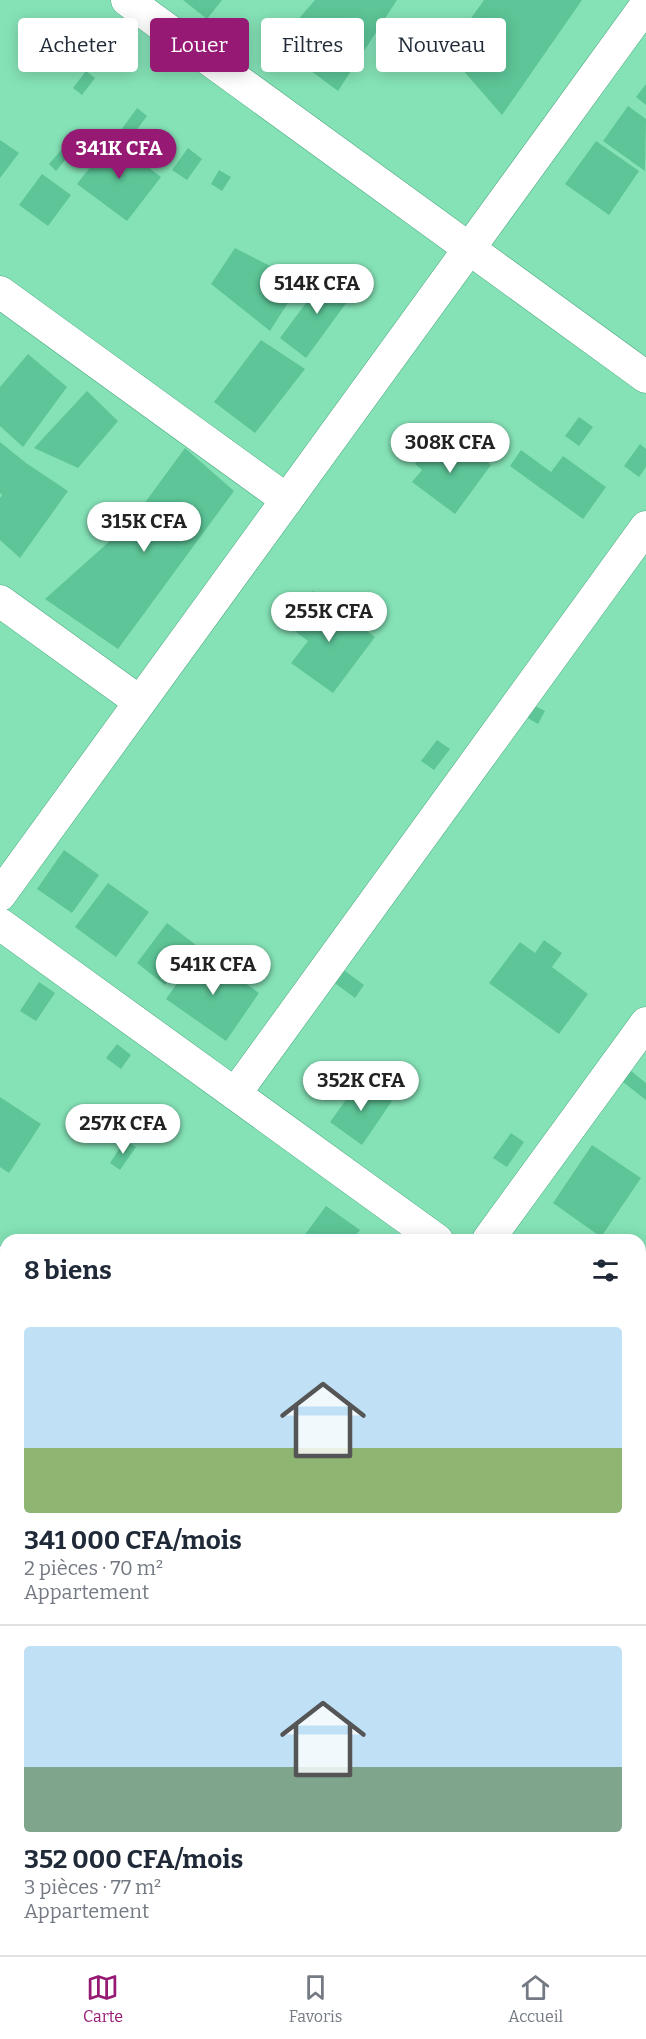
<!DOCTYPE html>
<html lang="fr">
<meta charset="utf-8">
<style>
body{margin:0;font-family:Bitter,serif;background:#f2f2f3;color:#1f2937;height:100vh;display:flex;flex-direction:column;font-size:22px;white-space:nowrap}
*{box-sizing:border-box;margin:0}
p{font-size:20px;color:#747a83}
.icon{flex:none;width:33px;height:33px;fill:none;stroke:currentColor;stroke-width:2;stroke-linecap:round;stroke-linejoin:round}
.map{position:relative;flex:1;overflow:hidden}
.panel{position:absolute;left:0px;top:1234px;width:646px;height:722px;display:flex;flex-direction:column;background:#fff;border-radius:18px 18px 0 0;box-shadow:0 3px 15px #0003}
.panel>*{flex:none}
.banner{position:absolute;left:18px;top:18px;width:610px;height:54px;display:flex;gap:12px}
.price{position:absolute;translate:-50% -51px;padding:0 14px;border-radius:21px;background:#fff;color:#222;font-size:20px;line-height:39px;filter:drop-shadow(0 2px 3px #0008)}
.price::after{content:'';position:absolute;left:50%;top:36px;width:18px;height:14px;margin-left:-9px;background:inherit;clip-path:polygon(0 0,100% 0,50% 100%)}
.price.on{background:#961a74;color:#fff}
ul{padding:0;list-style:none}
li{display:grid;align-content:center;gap:12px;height:318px;padding:0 24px}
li+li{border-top:2px solid #e0e1e3}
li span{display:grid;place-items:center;height:186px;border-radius:6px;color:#555}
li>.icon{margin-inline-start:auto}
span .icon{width:108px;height:108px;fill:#fffc;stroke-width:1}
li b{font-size:26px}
h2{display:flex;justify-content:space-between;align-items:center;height:72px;padding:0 24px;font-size:26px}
.chip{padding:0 21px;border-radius:6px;background:#fff;box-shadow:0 3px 15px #0003;font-size:21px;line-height:54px}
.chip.on{background:#961a74;color:#fff}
.dock{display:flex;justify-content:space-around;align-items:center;height:84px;border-top:2px solid #e0e1e3;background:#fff;font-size:16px;color:#747a83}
.dock a{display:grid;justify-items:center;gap:3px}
.dock .on{color:#961a74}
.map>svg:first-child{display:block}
.building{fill:#5dc597}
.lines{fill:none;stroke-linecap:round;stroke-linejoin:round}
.street-casing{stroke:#4aa87f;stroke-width:33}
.secondary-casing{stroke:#4aa87f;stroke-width:34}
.street{stroke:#fff;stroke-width:32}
.secondary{stroke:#fff;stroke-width:33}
</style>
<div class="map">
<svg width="646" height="1955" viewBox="0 0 646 1955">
<rect width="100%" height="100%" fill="#85e2b7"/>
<path class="building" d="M 183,0 L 222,0 L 207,19 Z
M 315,0 L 397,0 L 338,91 L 276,45 Z
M 484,0 L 582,0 L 502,115 L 447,52 Z
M 86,71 L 95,78 L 82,95 L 73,88 Z
M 646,84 L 646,105 L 636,97 Z
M 628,106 L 646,119 L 645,171 L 603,141 Z
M 137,108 L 147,116 L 126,144 L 116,137 Z
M 112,139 L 161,177 L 127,221 L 77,184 Z
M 0,140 L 19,153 L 0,178 Z
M 596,141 L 639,171 L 609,215 L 565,184 Z
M 63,148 L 70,154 L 56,171 L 49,164 Z
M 188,148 L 202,159 L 187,180 L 172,170 Z
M 219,170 L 231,177 L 222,191 L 211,184 Z
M 42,174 L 71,195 L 48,226 L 19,205 Z
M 235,248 L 301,282 L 270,331 L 211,284 Z
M 329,272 L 355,291 L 306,358 L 280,338 Z
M 261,340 L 305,369 L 255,433 L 214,402 Z
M 28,354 L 67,387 L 23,447 L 0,426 L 0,387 Z
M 87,391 L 118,421 L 78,468 L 34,448 Z
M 579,417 L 593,427 L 579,446 L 565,436 Z
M 458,439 L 491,465 L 455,514 L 412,482 L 422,470 L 415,464 L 431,443 L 442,451 Z
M 0,442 L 26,463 L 68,491 L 20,558 L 0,540 L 0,498 L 2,495 L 0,493 Z
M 640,444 L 646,449 L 646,467 L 639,477 L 624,466 Z
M 185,448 L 234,491 L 118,649 L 45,599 L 130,523 Z
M 521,450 L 551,472 L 563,456 L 606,487 L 583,519 L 510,466 Z
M 313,591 L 375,637 L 333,693 L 291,663 L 308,641 L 296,632 L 306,617 L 298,612 Z
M 533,705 L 545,711 L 538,724 L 526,717 Z
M 437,740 L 450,749 L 434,770 L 421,761 Z
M 64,850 L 99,875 L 72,913 L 37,889 Z
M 108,883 L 149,912 L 116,957 L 75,927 Z
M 167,923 L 196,945 L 165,985 L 137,963 Z
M 544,940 L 562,953 L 552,967 L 588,994 L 559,1034 L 489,983 L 520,942 L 535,953 Z
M 200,951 L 259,993 L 226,1041 L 166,999 Z
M 341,968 L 364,985 L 355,998 L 332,981 Z
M 39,982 L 55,993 L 36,1021 L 20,1011 Z
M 117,1044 L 131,1055 L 121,1069 L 106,1058 Z
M 631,1071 L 646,1083 L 646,1100 L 623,1082 Z
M 361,1079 L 392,1101 L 362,1145 L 330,1122 Z
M 0,1097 L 41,1124 L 9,1173 L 0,1167 Z
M 511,1133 L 524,1142 L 507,1167 L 493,1158 Z
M 125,1140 L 136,1147 L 120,1170 L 110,1163 Z
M 592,1145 L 641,1178 L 601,1237 L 553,1203 Z
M 326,1206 L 360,1230 L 352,1240 L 301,1240 Z
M 640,1577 L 646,1581 L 646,1640 L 640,1648 Z
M 0,1589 L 6,1593 L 6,1613 L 0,1609 Z
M 0,1615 L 6,1619 L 0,1629 Z"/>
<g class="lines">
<g class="street-casing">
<path id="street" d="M 127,0 L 646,377
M 0,292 L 287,500
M 0,601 L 140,702
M 0,895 L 646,5
M 0,924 L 437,1240
M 235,1094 L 646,527
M 488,1240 L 646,1023
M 0,1262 L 6,1266
M 0,1530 L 6,1534
M 640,1718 L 646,1722
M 583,1950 L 590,1955"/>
</g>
<g class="secondary-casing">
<path id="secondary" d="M 640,1440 L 646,1432
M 0,1860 L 6,1864
M 124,1950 L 131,1955
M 266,1955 L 270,1950"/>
</g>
<use href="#street" class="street"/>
<use href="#secondary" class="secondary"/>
</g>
</svg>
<b class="price on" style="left:119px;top:180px">341K CFA</b>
<b class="price" style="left:317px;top:315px">514K CFA</b>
<b class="price" style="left:450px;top:474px">308K CFA</b>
<b class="price" style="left:144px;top:553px">315K CFA</b>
<b class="price" style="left:329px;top:643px">255K CFA</b>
<b class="price" style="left:213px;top:996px">541K CFA</b>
<b class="price" style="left:361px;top:1112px">352K CFA</b>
<b class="price" style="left:123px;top:1155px">257K CFA</b>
<div class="banner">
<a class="chip">Acheter</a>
<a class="chip on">Louer</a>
<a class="chip">Filtres</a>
<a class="chip">Nouveau</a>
</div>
<section class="panel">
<h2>8 biens<svg class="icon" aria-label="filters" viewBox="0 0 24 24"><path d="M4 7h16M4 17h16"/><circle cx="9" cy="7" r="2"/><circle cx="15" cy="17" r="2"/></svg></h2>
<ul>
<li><span style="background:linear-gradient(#bfe0f5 65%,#8fb573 0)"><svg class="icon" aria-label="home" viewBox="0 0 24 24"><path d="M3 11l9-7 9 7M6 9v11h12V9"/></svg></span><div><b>341 000 CFA/mois</b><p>2 pièces · 70 m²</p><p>Appartement</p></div></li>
<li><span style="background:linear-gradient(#bfe0f5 65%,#7fa58c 0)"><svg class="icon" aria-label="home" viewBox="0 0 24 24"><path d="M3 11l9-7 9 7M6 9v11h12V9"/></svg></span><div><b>352 000 CFA/mois</b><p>3 pièces · 77 m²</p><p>Appartement</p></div></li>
</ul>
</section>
</div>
<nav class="dock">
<a class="on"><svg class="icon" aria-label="map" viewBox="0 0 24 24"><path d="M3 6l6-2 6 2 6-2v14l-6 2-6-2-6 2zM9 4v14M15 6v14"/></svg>Carte</a>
<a><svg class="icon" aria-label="saved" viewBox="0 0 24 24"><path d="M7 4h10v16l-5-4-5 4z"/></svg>Favoris</a>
<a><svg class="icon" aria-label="home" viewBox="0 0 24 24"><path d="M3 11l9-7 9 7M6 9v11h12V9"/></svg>Accueil</a>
</nav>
